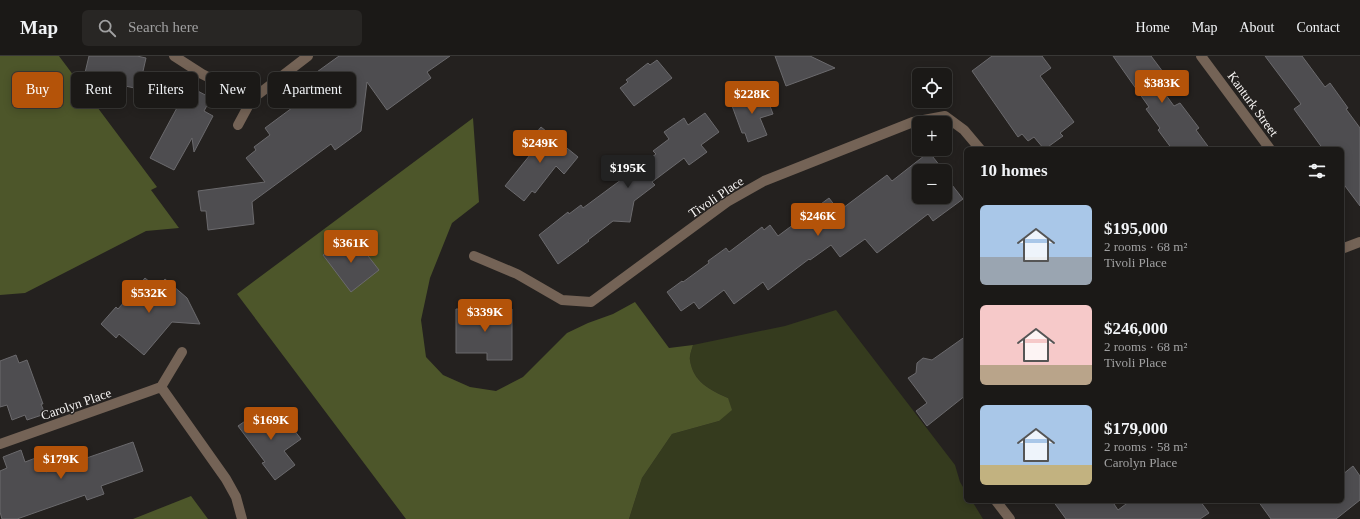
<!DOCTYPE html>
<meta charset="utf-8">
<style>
body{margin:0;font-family:"Times New Roman",serif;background:#282624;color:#f1f3f6;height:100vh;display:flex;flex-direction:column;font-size:15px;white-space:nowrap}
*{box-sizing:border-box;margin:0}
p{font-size:13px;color:#a0a0a1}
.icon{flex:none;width:22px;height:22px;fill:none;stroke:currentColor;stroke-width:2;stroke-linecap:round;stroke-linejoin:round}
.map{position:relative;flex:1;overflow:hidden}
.side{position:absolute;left:964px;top:91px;width:380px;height:356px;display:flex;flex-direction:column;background:#1b1917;border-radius:6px;box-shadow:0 2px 10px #0003,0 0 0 1px #393836}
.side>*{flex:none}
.banner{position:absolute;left:12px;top:16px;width:380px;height:36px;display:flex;gap:8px}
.tools{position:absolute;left:912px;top:12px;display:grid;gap:8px}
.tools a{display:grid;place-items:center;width:40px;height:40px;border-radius:6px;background:#1b1917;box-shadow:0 2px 10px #0003,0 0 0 1px #393836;font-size:20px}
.price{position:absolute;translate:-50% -34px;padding:0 9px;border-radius:4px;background:#b45309;color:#fff;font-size:13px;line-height:26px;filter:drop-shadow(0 1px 2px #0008)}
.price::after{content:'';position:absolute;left:50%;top:24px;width:12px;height:9px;margin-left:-6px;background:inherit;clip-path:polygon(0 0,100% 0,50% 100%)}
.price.on{background:#222;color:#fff}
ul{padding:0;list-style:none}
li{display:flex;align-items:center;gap:12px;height:100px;padding:0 16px}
li span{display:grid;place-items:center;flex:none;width:112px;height:80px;border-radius:6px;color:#555}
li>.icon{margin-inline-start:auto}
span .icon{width:48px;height:48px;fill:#fffc;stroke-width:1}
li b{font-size:17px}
h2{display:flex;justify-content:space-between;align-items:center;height:48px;padding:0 16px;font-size:17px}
.chip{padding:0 14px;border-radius:6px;background:#1b1917;box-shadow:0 2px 10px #0003,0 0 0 1px #393836;font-size:14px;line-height:36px}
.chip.on{background:#b45309;color:#fff}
header{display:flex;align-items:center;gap:24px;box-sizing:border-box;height:56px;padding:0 20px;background:#1b1917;border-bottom:1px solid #393836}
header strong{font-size:19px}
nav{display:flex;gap:22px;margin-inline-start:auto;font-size:14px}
.search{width:280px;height:36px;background:#282624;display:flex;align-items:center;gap:10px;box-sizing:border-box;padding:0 14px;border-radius:6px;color:#a0a0a1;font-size:15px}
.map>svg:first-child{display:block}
.green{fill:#353b1e}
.forest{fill:#4d562a}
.building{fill:#4e4d50;stroke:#6b6a6d}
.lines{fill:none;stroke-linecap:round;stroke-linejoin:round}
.minor{stroke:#746356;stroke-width:10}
.labels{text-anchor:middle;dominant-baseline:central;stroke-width:3;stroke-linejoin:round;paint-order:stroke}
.street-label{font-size:13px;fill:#f6f4f3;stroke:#24211f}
</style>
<header>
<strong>Map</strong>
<div class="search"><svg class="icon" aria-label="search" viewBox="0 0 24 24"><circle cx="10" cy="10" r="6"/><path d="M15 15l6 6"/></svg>Search here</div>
<nav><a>Home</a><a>Map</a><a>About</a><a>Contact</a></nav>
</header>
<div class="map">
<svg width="1360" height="463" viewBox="0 0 1360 463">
<rect width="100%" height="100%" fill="#24211f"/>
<path class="green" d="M 836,254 L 955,409 L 960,426 L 966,436 L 966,445 L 972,445 L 983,463 L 629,463 L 642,422 L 672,378 L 719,365 L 728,342 C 710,334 693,326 690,304 C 689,300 692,293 693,289 L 785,270 Z"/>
<path class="forest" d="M 0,0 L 59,0 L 157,131 L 151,134 L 179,172 L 146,175 L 25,237 L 0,239 Z
M 473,62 L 479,146 L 452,167 L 430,222 L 421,264 L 426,301 L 443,319 L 470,331 L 496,335 L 523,321 L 567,277 L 588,267 L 613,258 L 635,246 L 669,292 L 693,289 C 692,293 689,300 690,304 C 693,326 710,334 728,342 L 732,354 L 719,365 L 672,378 L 642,422 L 629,463 L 406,463 L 237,238 Z
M 191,440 L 208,463 L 133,463 Z"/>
<path class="building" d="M 89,0 L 137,0 L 146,2 L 139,33 L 84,21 Z
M 339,0 L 450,0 L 427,16 L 431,22 L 387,54 L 367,26 L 361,75 L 335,94 L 331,88 L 252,146 L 254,168 L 208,174 L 206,155 L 201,155 L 198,135 L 265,126 L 246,102 L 256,94 L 254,91 L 270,79 L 265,72 L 300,46 L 292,34 Z
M 775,0 L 810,0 L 835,12 L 786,30 Z
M 992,0 L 1042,0 L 1051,12 L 1040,20 L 1074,66 L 1060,77 L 1063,80 L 1045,93 L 1044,93 L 1034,81 L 1028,85 L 1022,78 L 1018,81 L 972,15 Z
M 1113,0 L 1151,0 L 1163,16 L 1154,23 L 1174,50 L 1180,47 L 1199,72 L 1196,74 L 1210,93 L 1172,93 L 1158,74 L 1160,72 L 1146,53 L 1149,51 Z
M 1265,0 L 1302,0 L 1325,31 L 1330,27 L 1348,52 L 1346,53 L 1360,72 L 1360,150 L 1342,126 L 1342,93 L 1323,93 L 1294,53 L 1301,48 Z
M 657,4 L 672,22 L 634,50 L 620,32 L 628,26 L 626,24 L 634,18 L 648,7 L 650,9 Z
M 192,32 L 211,42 L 204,55 L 213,60 L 194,96 L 192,82 L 174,114 L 150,102 L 179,48 L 182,49 Z
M 764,34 L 773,58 L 760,62 L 767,79 L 748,86 L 745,77 L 742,77 L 731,47 Z
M 705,57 L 719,76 L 701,89 L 707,96 L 689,109 L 684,102 L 652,126 L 655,129 L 634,145 L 630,166 L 613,165 L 588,184 L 589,185 L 558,208 L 539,179 L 568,156 L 569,158 L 581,149 L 583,152 L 656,98 L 653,95 L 669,83 L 664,76 L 684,62 L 688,69 Z
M 541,71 L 578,101 L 564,118 L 556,110 L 535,137 L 532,135 L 524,145 L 505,130 L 534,94 L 527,88 Z
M 929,96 L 944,115 L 919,115 L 919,141 L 945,141 L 945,120 L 963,143 L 933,165 L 928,158 L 877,197 L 865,183 L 840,201 L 831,189 L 810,204 L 809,203 L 768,234 L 763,226 L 734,248 L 724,234 L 699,253 L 694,246 L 681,255 L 667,236 L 682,225 L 683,226 L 709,207 L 708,205 L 726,192 L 729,196 L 762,171 L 764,174 L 770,169 L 778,180 L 829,142 L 839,155 L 887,119 L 892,125 Z
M 343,184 L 350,193 L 358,187 L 379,214 L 351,236 L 323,199 Z
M 145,222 L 157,232 L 165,223 L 187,242 L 200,268 L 172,266 L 144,299 L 119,278 L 116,282 L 101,268 L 116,251 L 118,253 Z
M 456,253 L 512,253 L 512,304 L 487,304 L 487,297 L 456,297 Z
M 966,280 L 966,339 L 927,370 L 916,355 L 927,347 L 908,322 L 916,317 L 917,307 L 923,302 L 932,304 Z
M 16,299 L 19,307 L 27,304 L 43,348 L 41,348 L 45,358 L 27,364 L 25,359 L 12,364 L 7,349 L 0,351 L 0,305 Z
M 261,354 L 269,365 L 280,356 L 301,383 L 284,395 L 295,409 L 275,424 L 262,407 L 265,406 L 238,370 Z
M 133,386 L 143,415 L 101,430 L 104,438 L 87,444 L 85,439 L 17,463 L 2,463 L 0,456 L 0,415 L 7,412 L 3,401 L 21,394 L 25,406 L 41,400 L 46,416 Z
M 1353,410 L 1360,420 L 1360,444 L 1336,463 L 1271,463 L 1258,445 L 1342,445 L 1342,419 Z
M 1053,445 L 1112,445 L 1118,454 L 1130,445 L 1200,445 L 1209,457 L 1200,463 L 1066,463 Z"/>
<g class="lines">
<path class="minor" d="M 174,0 L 202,18 L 252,43
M 1201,0 L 1270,93
M 238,69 L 252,43 L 308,0
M 1342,190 L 1344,192 L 1360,186
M 474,200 L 517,218 L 562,244 L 591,246 L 727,146 L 764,125 L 913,66 L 945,60 L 964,74 L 980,93
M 161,331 L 226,423 L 236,441 L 242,463
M 0,388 L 150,335 L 161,331 L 182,296
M 996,445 L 1010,463"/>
</g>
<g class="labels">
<g class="street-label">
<text transform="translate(1253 48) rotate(54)">Kanturk Street</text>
<text transform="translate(716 141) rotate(-34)">Tivoli Place</text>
<text transform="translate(76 348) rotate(-19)">Carolyn Place</text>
</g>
</g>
</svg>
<div class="tools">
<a><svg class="icon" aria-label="locate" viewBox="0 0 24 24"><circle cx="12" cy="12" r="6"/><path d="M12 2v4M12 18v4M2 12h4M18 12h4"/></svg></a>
<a>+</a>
<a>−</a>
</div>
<b class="price" style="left:1162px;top:48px">$383K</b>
<b class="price" style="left:752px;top:59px">$228K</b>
<b class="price" style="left:540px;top:108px">$249K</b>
<b class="price on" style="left:628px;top:133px">$195K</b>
<b class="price" style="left:818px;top:181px">$246K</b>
<b class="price" style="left:351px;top:208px">$361K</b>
<b class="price" style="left:149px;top:258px">$532K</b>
<b class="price" style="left:485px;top:277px">$339K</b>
<b class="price" style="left:271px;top:385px">$169K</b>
<b class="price" style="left:61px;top:424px">$179K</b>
<div class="banner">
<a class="chip on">Buy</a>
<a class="chip">Rent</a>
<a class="chip">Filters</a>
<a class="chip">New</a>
<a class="chip">Apartment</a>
</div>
<section class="side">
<h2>10 homes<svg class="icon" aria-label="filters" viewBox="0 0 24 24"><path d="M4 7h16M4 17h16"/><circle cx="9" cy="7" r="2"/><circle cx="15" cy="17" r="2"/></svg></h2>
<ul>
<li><span style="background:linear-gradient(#a9c7e8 65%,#9aa5b1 0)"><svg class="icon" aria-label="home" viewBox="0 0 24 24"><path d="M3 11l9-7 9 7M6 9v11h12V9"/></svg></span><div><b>$195,000</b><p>2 rooms · 68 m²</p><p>Tivoli Place</p></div></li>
<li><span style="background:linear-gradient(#f6c9c9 75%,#b9a48a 0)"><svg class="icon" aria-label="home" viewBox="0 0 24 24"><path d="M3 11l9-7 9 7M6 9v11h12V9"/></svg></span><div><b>$246,000</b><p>2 rooms · 68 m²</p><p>Tivoli Place</p></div></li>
<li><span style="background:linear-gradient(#a9c7e8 75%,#c2b280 0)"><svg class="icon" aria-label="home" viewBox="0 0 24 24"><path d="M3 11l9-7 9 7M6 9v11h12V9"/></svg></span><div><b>$179,000</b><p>2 rooms · 58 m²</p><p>Carolyn Place</p></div></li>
</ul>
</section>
</div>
